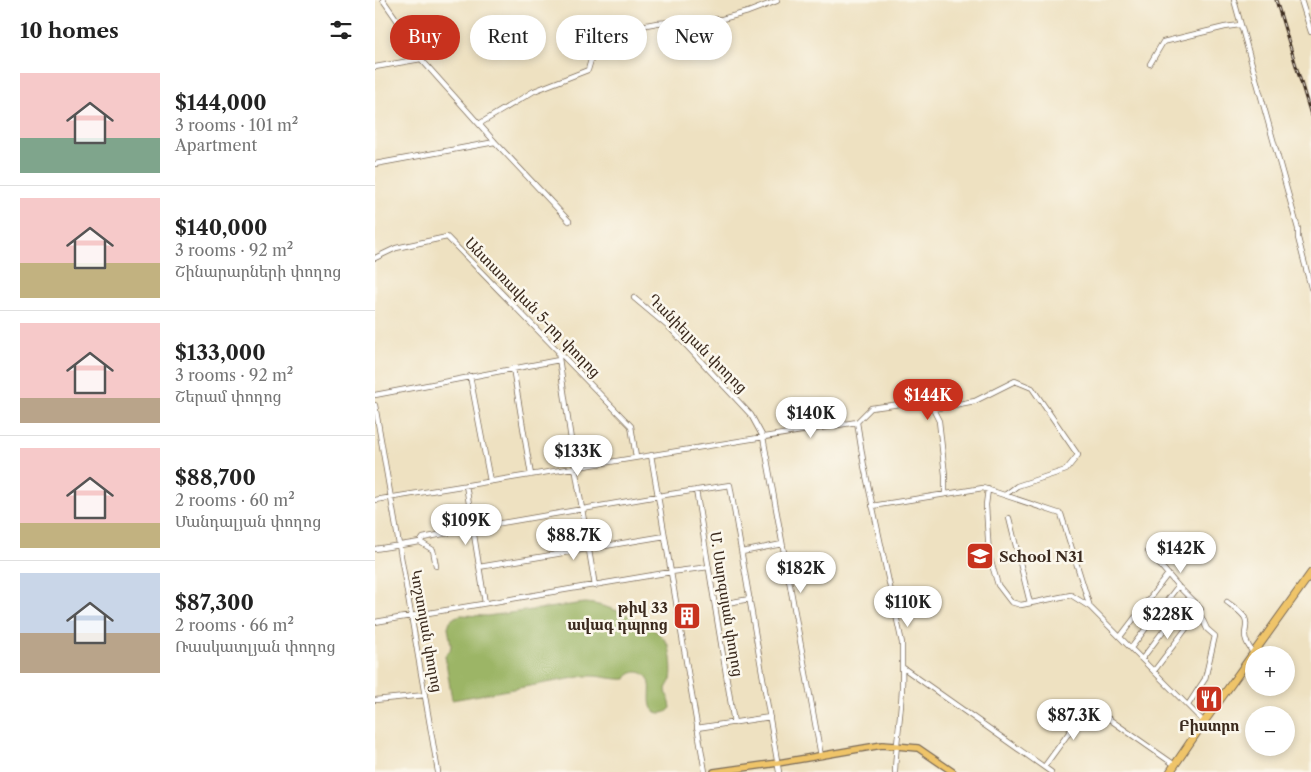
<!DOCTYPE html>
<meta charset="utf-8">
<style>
body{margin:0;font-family:"Libre Caslon Text","Noto Serif Armenian",serif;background:#f6f6f6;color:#222;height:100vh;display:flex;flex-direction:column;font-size:19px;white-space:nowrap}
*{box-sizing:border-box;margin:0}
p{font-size:16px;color:#767676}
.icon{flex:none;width:28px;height:28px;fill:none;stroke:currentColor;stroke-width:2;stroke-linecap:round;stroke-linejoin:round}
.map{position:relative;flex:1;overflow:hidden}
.drawer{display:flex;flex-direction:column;background:#fff;width:375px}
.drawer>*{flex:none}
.banner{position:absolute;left:15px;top:15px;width:475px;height:45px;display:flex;gap:10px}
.tools{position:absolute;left:870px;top:646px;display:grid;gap:10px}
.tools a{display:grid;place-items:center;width:50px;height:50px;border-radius:50%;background:#fff;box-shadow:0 2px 8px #0003;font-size:25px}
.price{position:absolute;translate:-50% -42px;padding:0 11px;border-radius:18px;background:#fff;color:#222;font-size:16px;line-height:32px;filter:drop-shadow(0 1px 2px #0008)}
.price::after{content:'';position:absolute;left:50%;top:30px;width:15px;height:11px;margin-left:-8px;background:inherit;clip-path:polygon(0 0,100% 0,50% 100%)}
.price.selected{background:#c8321e;color:#fff}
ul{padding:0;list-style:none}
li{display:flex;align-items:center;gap:15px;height:125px;padding:0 20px}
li+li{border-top:1px solid #e0e0e0}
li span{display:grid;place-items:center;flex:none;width:140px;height:100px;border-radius:0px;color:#555}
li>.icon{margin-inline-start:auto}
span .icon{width:60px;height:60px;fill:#fffc;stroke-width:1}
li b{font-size:21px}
h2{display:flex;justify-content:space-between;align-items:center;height:60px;padding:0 20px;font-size:21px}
.chip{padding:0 18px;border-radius:22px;background:#fff;box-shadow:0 2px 8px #0003;font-size:18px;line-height:45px}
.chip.selected{background:#c8321e;color:#fff}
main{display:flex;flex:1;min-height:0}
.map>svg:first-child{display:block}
.forest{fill:#9cb566;stroke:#6c7042}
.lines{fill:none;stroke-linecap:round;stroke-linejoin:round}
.minor-casing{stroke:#7a6a57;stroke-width:6}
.major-casing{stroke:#7a6a57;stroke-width:8}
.highway-casing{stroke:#7a6a57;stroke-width:9}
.minor{stroke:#fff;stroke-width:4.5}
.major{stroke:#efc469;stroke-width:5.5}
.highway{stroke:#efc469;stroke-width:7}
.rail-casing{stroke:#3b2a1e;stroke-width:3}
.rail{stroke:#fbf7ec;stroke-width:1;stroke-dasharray:4;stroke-linecap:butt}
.labels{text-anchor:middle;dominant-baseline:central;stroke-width:5;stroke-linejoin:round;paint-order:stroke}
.street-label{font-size:15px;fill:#3b2a1e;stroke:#fbf7ec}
.poi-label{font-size:15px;font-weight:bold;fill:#3b2a1e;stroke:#fbf7ec;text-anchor:start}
</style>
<main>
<section class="drawer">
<h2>10 homes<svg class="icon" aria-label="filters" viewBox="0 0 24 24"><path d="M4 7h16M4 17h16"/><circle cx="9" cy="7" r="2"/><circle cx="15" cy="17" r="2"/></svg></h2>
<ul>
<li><span style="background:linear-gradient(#f6c9c9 65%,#7fa58c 0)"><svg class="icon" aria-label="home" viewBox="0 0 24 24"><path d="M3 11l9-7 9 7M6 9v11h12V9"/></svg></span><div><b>$144,000</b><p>3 rooms · 101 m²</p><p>Apartment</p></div></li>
<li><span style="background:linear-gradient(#f6c9c9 65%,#c2b280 0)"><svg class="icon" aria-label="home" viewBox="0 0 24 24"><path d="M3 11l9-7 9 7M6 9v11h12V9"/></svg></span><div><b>$140,000</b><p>3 rooms · 92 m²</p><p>Շինարարների փողոց</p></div></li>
<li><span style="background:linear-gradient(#f6c9c9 75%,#b9a48a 0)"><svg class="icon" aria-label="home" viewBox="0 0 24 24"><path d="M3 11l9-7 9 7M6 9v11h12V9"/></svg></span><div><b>$133,000</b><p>3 rooms · 92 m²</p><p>Շերամ փողոց</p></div></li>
<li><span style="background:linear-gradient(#f6c9c9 75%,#c2b280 0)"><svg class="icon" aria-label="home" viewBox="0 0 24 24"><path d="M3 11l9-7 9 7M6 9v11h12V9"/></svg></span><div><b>$88,700</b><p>2 rooms · 60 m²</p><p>Մանդալյան փողոց</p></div></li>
<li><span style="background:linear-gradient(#c9d6e8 60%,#b9a48a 0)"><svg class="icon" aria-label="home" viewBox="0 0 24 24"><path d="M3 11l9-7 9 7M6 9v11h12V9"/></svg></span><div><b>$87,300</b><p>2 rooms · 66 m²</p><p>Ռասկատլյան փողոց</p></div></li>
</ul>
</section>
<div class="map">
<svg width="936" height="772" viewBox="0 0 936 772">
<rect width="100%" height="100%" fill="#fbf7ec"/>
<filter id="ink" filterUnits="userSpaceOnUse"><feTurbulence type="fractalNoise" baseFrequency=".02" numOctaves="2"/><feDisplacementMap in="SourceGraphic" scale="10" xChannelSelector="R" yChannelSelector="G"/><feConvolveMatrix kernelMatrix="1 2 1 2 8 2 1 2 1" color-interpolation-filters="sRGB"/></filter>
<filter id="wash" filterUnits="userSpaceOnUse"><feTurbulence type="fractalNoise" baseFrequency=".0096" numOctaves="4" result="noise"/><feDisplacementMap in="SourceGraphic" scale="20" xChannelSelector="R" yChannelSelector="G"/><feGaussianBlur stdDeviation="1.12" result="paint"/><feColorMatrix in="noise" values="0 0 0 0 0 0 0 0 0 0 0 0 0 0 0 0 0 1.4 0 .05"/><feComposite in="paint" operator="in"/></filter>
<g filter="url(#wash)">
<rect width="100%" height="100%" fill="#eee1c1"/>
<path class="forest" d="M 210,603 C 232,604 283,624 293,645 C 296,651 298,672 296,679 C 295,682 292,686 291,689 C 291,695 296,702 296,708 C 293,711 291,713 286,713 C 270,713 277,693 275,684 C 273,672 260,668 252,677 L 251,679 C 237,680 226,675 210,676 L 77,700 L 70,655 L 75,651 L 76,645 L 73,627 L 75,621 L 80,617 L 86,615 L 112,616 Z"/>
</g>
<g filter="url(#ink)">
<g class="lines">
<g class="minor-casing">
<path id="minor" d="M 8,0 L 38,43 L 46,59 L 120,142 L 194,221
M 859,0 L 923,229 L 923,238 L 936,288
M 926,0 L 936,32
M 775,64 L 788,42 L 850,27 L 865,25
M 0,67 L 46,59
M 104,124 L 159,91 L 213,70 L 218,53 L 227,46 L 255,28 L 282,23 L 347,19 L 373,12 L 402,1
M 0,164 L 120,142
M 0,258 L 21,248 L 72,237 L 256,426 L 261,457
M 259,298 L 296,329 L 376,415 L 388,437 L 446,756
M 183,351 L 200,467 L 220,586
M 138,368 L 156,475
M 95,376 L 115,481
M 0,395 L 184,360
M 0,405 L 63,772
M 558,409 L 600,401 L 640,381 L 657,388 L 703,455 L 691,470 L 642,486 L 630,495
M 482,422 L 489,466 L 527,643 L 527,667 L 676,772
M 482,422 L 496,408 L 540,402 L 558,409 L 564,421 L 570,475 L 570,494
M 276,455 L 330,772
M 91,485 L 110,603
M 613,489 L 611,505 L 614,555 L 623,585 L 636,602 L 646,605 L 696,595 L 715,607
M 321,490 L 359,723
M 0,500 L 482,422
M 497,506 L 608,488 L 686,514 L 715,607 L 829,722
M 634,518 L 655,603
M 98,528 L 283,496 L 355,485 L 404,772
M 45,542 L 58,550 L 61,566
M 0,549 L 45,542 L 48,538 L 73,533
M 773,551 L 803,586 L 826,609 L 779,671
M 367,552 L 407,544
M 104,567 L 290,536
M 852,602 C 857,606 867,612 870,618 C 873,624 870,629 870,635 C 870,642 875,648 878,653
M 340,605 L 375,599
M 0,622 L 296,572 L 334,567
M 745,637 L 793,574
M 756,648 L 803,586
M 767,659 L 804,610
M 0,700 L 50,695
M 813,705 L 830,679 L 840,636 L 832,629 L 824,612
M 322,728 L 395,717
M 669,767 L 714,705 L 800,765
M 520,772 C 521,738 529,701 527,667"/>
</g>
<g class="major-casing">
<path id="major" d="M 339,772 L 403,763 L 507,745 L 521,746 L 543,748 L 578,772"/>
</g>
<g class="highway-casing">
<path id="highway" d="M 795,772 L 829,722 L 936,573"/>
</g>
<use href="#minor" class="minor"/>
<use href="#major" class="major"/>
<use href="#highway" class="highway"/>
<g class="rail-casing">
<path id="rail" d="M 901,0 L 936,115"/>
</g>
<use href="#rail" class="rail"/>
</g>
</g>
<defs>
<g id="school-square" transform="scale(1.4375)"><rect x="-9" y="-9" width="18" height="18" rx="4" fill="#c8321e" stroke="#fbf7ec"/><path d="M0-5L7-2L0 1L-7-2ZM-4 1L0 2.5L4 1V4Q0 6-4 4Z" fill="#fff"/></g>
<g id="building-square" transform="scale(1.4375)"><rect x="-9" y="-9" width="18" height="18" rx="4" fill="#c8321e" stroke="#fbf7ec"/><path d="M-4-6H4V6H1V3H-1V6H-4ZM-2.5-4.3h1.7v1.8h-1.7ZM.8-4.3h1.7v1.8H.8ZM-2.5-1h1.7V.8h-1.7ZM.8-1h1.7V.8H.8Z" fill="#fff"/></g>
<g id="restaurant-square" transform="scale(1.4375)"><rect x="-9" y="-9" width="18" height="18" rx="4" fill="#c8321e" stroke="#fbf7ec"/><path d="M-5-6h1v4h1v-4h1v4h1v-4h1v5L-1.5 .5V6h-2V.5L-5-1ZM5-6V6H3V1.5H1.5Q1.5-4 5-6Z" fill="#fff"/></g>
</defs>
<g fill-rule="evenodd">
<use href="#school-square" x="605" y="556"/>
<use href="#building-square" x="312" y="616"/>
<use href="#restaurant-square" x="834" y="699"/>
</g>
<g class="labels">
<g class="street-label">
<text transform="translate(158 307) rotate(46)">Անտառավան 5-րդ փողոց</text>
<text transform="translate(323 343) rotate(45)">Դանիելյան փողոց</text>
<text transform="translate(352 604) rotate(81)">Մ. Սարգսյան փողոց</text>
<text transform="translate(52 631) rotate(80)">Կոշտոյան փողոց</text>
</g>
<g class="poi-label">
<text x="624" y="556">School N31</text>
<text x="293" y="607" text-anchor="end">թիվ 33<tspan x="293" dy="17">ավագ դպրոց</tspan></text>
<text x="834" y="725" text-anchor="middle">Բիստրո</text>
</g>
</g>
</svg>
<div class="tools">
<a>+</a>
<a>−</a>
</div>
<b class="price selected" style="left:553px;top:421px">$144K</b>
<b class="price" style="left:436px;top:439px">$140K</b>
<b class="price" style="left:203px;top:477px">$133K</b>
<b class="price" style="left:91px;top:546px">$109K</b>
<b class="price" style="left:199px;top:561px">$88.7K</b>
<b class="price" style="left:806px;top:574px">$142K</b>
<b class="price" style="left:426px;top:594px">$182K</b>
<b class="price" style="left:533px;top:628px">$110K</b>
<b class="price" style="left:793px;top:640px">$228K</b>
<b class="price" style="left:699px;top:741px">$87.3K</b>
<div class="banner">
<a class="chip selected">Buy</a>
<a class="chip">Rent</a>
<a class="chip">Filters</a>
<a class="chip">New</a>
</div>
</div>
</main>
